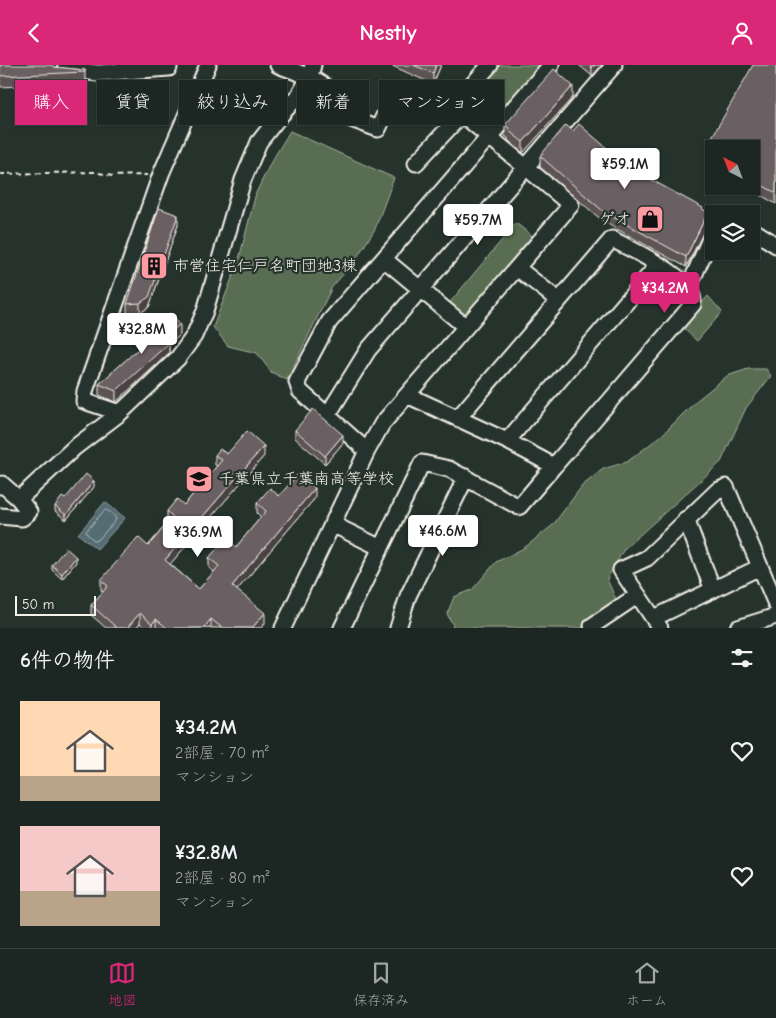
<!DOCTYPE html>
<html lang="ja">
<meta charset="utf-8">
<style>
body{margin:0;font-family:"Comic Neue","Klee One",sans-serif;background:#252e2a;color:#f1f3f6;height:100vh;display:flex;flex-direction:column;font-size:19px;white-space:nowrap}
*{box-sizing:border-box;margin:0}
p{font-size:16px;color:#a0a5a5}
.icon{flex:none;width:28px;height:28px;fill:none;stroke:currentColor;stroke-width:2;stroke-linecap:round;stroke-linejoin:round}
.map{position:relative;height:563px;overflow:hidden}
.details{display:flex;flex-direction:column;background:#1c2622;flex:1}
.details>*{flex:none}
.hud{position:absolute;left:15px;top:15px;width:500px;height:45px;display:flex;gap:10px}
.needle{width:32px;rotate:318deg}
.controls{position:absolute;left:705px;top:75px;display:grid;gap:10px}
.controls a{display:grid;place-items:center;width:55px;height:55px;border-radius:0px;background:#1c2622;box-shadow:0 1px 4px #0004,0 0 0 1px #3a4340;font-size:25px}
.scale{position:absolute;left:15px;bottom:12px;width:81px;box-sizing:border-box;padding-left:5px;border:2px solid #f4f1e8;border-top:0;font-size:14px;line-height:18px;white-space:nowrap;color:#f4f1e8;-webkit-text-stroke:4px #26332d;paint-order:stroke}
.price{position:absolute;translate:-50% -42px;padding:0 11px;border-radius:5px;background:#fff;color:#222;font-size:16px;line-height:32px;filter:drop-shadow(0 1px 2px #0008)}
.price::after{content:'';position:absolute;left:50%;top:30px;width:15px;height:11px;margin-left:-8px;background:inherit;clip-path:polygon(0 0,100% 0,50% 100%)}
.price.on{background:#db2777;color:#fff}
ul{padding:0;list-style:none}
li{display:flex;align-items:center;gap:15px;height:125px;padding:0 20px}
li span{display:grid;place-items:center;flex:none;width:140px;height:100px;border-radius:0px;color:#555}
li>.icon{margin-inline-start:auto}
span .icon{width:60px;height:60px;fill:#fffc;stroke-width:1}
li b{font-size:21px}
h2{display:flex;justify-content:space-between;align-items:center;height:60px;padding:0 20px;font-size:21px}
.tag{padding:0 18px;border-radius:0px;background:#1c2622;box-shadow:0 1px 4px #0004,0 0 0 1px #3a4340;font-size:18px;line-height:45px}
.tag.on{background:#db2777;color:#fff}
header{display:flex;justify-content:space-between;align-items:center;height:65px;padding:0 20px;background:#db2777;color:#fff;font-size:22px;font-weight:800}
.dock{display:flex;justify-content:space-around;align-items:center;height:70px;border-top:1px solid #3a4340;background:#1c2622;font-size:14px;color:#a0a5a5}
.dock a{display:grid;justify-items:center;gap:2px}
.dock .on{color:#db2777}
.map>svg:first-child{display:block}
.green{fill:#596d51;stroke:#a6af9c}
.water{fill:#556c73;stroke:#95a1a2}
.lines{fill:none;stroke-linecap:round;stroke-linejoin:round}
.shore{stroke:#b4bcb9;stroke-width:1}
.minor-casing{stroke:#f4f1e8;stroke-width:19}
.path{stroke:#f4f1e8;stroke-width:2;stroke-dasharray:5 4;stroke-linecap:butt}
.minor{stroke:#26332d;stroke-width:15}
.wall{fill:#5b5254;stroke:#f4f1e8}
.shaded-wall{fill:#4a4245;stroke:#f4f1e8}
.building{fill:#6a5f62;stroke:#f4f1e8}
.labels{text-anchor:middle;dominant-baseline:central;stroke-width:4.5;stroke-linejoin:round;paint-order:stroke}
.poi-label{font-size:16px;fill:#f4f1e8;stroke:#26332d;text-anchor:start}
</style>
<header><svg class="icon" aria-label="back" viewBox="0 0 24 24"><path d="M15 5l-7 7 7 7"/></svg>Nestly<svg class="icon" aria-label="person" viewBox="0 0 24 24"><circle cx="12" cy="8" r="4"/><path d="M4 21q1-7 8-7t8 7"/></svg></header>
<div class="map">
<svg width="776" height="563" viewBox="0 0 776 563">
<rect width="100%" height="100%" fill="#26332d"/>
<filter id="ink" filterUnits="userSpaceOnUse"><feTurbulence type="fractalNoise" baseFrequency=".02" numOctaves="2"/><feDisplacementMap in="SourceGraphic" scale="10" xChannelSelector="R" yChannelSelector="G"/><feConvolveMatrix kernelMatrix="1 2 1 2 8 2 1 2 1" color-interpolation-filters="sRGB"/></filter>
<g filter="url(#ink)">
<path class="green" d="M 498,0 L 543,0 L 493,58 L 484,60 L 467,44 L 467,36 Z
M 290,66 L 394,113 L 375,164 L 354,197 L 332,222 L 287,315 L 271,307 L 257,288 L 228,281 L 213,262 L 238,198 L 256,128 L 270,99 Z
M 516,158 L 532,171 L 462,254 L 447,241 Z
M 708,231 L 722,247 L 697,276 L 681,261 Z
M 748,304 L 766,304 L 771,311 L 746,343 L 721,397 L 624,484 L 607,514 L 617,537 L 589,563 L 452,563 L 453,560 L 447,549 L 454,532 L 472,525 L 496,497 L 524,483 L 553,460 L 582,421 L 603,404 L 627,397 L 662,370 L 696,336 L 727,311 Z"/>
<path class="water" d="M 105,437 L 125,453 L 97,484 L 78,469 Z"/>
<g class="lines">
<path class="shore" d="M 105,445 C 109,445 116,451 116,455 L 98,475 L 95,476 L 87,469 L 86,467 Z"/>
<g class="minor-casing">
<path id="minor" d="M 278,0 L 310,12 L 342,33 L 346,52 L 378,64 L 393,32
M 65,4 L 98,8 L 169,3
M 201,17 L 278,53
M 416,98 L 462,49
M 751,164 L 776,180
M 384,194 L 466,262
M 517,203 L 558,235
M 688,224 L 714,165
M 407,330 L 507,376 L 554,401 L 693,239 C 697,213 631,185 612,174 L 458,353
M 120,348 L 84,336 L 85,326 L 161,109 L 208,0
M 327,351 L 368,285 L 614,0
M 507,376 L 658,200
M 367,386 L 300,326 L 297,317 L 329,257 L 551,0
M 0,421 L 2,419 L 19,434 L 29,447 L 22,453 L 0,451
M 19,434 L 74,383 L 120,348 L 178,293 L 194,271 L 205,246 L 243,115 L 259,77 L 278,53 L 299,30 L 310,12 L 313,0
M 686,454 L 713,525
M 332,459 L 381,483
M 654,553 L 760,502
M 283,563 L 367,386 L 382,359 L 571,140 L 462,49 L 459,39 L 464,29 L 490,0
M 342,563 L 422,398 L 449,404 L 519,442 L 554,401
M 398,563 L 408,531 L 466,412
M 594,563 L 592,561 L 638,530
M 660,563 L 621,505 L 647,493 L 717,426 L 726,422 L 776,539
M 738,563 L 776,551"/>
</g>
<path class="path" d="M 0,109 L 95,107 L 112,111 L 147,110"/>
<use href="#minor" class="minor"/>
</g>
<path class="wall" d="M 0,0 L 54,2 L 85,5 L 85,18 L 0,22 Z
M 390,0 L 441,0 L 433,19 Z
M 579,0 L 602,0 L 592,11 Z
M 776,0 L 776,139 L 745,121 L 751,121 L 751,84 L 714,84 L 714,103 L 708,100 L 708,89 L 712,82 L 712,72 Z
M 573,32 L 523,88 L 508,75 L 508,73 L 505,71 L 505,60 Z
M 573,66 L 708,158 L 686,202 L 604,157 L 540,102 L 540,91 Z
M 178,160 L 149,242 L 140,248 L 127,250 L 127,239 Z
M 152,264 L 180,270 L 169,280 L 169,288 L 116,337 L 99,330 L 99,319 L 152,272 Z
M 295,365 L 343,378 L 325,399 L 295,373 Z
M 227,389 L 264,391 L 170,499 L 199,524 L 214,507 L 209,503 L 209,493 L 236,482 L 261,452 L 257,448 L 257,438 L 279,431 L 315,433 L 237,525 L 265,558 L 261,563 L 145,563 L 140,558 L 136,563 L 106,563 L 91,550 L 91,540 L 103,527 L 101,525 L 101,515 L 148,481 L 168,457 L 167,456 L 167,446 L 184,440 L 217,401 L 215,400 L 215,390 Z
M 94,422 L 66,455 L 55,446 L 55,441 L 65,434 Z
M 76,497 L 62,514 L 52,505 L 52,500 Z"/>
<path class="shaded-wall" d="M 436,0 L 441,0 L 433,19 L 433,8 Z
M 595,0 L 602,0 L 592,11 L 592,3 Z
M 573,21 L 573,32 L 523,88 L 523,77 Z
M 708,147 L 708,158 L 686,202 L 686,192 Z
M 178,150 L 178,160 L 149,242 L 140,248 L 140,238 Z
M 180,259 L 180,270 L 169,280 L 169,288 L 116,337 L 116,326 L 164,273 Z
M 343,370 L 343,378 L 325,399 L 325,391 Z
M 264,381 L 264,391 L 165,505 L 165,495 Z
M 94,416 L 94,422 L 66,455 L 66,450 Z
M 315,423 L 315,433 L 232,531 L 232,521 Z
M 76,492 L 76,497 L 62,514 L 62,509 Z
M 140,548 L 140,558 L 136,563 L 127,563 Z
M 265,548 L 265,558 L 261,563 L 252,563 Z
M 156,554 L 156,563 L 152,563 L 152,559 Z
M 211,554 L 211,563 L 204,563 Z"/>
<path class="building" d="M 0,0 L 52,0 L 54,2 L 85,5 L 85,7 L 0,11 Z
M 413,0 L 436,0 L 433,8 Z
M 589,0 L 595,0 L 592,3 Z
M 753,0 L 776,0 L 776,128 L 751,114 L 751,84 L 714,84 L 714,93 L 708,89 L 716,74 L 712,72 Z
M 554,4 L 573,21 L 523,77 L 508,65 L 509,63 L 505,60 Z
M 579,59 L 638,110 L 639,108 L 703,143 L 702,144 L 708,147 L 686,192 L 604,147 L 540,91 L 566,60 L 573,66 Z
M 159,143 L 178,150 L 149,232 L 140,238 L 127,239 Z
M 170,248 L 180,259 L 164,273 L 169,278 L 116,326 L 99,319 L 156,268 L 152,264 Z
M 313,344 L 343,370 L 325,391 L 295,365 Z
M 247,366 L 264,381 L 165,495 L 199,524 L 219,501 L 209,493 L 219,481 L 226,473 L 236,482 L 266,446 L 257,438 L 270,423 L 279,431 L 298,409 L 315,423 L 232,521 L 265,548 L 252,563 L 222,563 L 211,554 L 204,563 L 167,563 L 156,554 L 152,559 L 140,548 L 127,563 L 117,563 L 91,540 L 108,521 L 101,515 L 138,472 L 148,481 L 173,452 L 167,446 L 177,434 L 184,440 L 222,395 L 215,390 L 220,384 L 227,389 Z
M 86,409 L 94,416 L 66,450 L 55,441 L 62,432 L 65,434 Z
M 66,483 L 76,492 L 62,509 L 52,500 Z"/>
</g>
<defs>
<g id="shop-square" transform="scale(1.4375)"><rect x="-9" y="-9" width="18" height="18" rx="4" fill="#ff9aa2" stroke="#26332d"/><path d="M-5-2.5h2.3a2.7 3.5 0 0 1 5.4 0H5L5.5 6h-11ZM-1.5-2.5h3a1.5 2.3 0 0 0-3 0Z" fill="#111"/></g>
<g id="building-square" transform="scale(1.4375)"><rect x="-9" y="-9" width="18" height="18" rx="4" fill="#ff9aa2" stroke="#26332d"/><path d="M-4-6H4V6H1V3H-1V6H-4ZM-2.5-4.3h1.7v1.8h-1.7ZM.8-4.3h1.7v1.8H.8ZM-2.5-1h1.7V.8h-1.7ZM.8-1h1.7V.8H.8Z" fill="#111"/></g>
<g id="school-square" transform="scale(1.4375)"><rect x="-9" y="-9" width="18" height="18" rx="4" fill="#ff9aa2" stroke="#26332d"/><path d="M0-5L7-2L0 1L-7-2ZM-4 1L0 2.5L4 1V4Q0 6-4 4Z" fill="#111"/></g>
</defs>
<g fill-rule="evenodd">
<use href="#shop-square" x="650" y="154"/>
<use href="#building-square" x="154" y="201"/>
<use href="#school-square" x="199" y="414"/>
</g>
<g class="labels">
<g class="poi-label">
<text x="631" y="154" text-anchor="end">ゲオ</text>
<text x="173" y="201">市営住宅仁戸名町団地3棟</text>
<text x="218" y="414">千葉県立千葉南高等学校</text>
</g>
</g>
</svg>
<div class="controls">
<a><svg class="needle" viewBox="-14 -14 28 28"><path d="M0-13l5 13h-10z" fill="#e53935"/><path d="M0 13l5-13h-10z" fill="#a0a5a5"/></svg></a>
<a><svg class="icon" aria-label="layers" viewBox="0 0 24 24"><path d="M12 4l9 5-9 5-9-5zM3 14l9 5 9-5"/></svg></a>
</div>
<div class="scale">50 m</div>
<b class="price" style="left:625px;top:125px">¥59.1M</b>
<b class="price" style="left:478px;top:181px">¥59.7M</b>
<b class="price on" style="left:665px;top:249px">¥34.2M</b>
<b class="price" style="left:142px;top:290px">¥32.8M</b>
<b class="price" style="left:443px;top:492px">¥46.6M</b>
<b class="price" style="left:198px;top:493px">¥36.9M</b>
<div class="hud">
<a class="tag on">購入</a>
<a class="tag">賃貸</a>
<a class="tag">絞り込み</a>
<a class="tag">新着</a>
<a class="tag">マンション</a>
</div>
</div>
<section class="details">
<h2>6件の物件<svg class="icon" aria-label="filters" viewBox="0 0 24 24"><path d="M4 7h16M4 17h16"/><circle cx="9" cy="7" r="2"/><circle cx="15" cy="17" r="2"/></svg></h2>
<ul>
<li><span style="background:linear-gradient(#ffd9b3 75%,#b9a48a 0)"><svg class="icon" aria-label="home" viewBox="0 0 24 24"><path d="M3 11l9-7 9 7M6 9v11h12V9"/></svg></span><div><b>¥34.2M</b><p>2部屋 · 70 m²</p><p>マンション</p></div><svg class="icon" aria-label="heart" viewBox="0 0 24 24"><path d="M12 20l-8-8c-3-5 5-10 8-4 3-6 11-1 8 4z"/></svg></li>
<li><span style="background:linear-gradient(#f6c9c9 65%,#b9a48a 0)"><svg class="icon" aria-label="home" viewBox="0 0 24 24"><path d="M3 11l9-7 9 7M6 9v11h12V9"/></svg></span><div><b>¥32.8M</b><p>2部屋 · 80 m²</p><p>マンション</p></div><svg class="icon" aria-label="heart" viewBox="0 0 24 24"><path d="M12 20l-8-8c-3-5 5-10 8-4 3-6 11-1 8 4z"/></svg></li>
</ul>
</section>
<nav class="dock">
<a class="on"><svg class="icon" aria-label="map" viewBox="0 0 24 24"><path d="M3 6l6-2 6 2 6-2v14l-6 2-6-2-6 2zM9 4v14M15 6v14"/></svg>地図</a>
<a><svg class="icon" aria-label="saved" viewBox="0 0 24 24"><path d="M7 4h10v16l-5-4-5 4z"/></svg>保存済み</a>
<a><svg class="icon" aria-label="home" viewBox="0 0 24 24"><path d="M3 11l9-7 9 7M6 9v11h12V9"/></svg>ホーム</a>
</nav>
